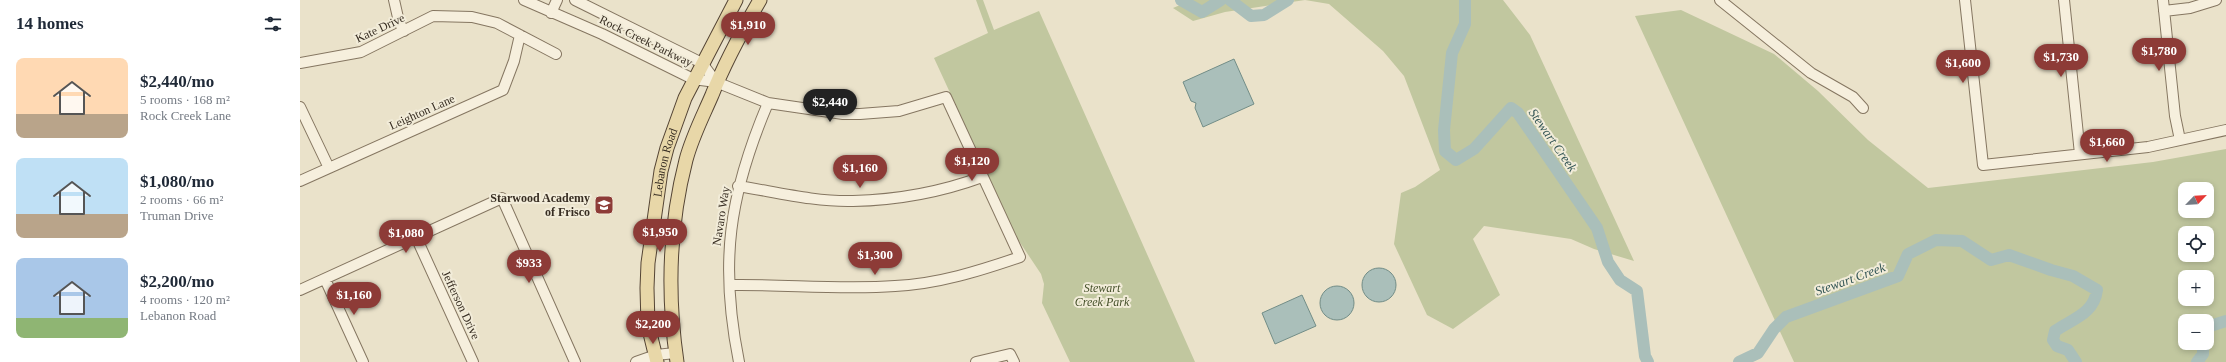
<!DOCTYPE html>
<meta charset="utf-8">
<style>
body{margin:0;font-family:Georgia,serif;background:#f6f6f7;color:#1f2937;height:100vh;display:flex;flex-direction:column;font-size:15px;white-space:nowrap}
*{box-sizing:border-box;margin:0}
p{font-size:13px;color:#747a83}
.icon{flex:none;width:22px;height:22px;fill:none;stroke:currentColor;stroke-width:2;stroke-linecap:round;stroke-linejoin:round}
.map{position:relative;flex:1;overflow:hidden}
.side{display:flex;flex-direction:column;background:#fff;width:300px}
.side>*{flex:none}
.needle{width:26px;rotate:65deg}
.buttons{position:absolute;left:1878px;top:182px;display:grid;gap:8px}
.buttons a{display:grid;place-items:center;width:36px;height:36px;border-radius:8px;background:#fff;box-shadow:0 2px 6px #0003;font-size:20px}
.price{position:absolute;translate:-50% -34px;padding:0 9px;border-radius:14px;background:#8d3b37;color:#fff;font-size:13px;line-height:26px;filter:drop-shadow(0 1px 2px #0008)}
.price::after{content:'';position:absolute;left:50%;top:24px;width:12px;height:9px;margin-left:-6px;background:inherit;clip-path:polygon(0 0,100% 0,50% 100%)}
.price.selected{background:#222;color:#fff}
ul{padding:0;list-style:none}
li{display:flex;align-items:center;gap:12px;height:100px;padding:0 16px}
li span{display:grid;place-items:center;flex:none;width:112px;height:80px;border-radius:8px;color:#555}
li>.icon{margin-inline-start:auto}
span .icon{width:48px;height:48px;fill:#fffc;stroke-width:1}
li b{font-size:17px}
h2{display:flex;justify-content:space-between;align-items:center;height:48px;padding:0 16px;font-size:17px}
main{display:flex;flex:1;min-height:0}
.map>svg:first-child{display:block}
.green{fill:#c1c79f;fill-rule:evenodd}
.water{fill:#aabfba;stroke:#728d87}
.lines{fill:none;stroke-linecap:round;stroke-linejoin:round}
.river{stroke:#aabfba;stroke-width:12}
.minor-casing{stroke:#857661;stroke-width:12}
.major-casing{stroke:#544434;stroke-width:15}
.minor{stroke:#f6efdd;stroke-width:10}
.major{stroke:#e8d7a8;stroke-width:13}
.labels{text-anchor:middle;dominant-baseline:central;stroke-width:4;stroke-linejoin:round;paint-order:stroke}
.street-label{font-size:12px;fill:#372d22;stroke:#f2ecd9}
.poi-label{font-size:12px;font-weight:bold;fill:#372d22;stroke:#f2ecd9;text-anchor:end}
.park-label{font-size:12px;font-style:italic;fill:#46512b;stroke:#f2ecd9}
.water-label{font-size:13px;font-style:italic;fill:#355;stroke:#f2ecd9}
</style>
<main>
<section class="side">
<h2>14 homes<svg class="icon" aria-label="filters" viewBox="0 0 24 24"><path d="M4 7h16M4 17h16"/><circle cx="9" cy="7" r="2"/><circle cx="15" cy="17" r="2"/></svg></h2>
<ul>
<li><span style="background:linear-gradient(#ffd9b3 70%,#b9a48a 0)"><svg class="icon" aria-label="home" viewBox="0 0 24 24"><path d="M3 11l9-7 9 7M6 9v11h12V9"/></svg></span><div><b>$2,440/mo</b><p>5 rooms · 168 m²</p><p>Rock Creek Lane</p></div></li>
<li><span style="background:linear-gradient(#bfe0f5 70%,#b9a48a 0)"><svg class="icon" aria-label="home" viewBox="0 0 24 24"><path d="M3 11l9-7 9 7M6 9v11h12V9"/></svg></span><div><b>$1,080/mo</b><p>2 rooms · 66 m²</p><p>Truman Drive</p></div></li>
<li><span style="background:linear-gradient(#a9c7e8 75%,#8fb573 0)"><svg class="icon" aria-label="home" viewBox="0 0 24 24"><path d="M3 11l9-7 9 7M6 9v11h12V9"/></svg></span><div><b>$2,200/mo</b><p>4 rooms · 120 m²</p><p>Lebanon Road</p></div></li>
</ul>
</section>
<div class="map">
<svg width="1926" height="362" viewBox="0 0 1926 362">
<rect width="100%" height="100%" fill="#eae2ca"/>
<path class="green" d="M 676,0 L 683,0 L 694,30 L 739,11 L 895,362 L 770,362 L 742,303 L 744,284 L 741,274 L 717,238 L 634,58 L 688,33 Z
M 892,0 L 1203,0 L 1230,35 L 1334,261 L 1294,249 L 1271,239 L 1184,226 L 1173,239 L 1200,295 L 1153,329 L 1127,315 L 1094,244 L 1101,193 L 1115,187 L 1140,170 L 1104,76 L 1083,51 L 1029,4 L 1005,0 L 925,12 L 893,21 L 873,8 Z
M 1381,10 L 1474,54 L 1518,91 L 1568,140 L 1628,188 L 1853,162 L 1926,149 L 1926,362 L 1494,362 L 1335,16 ZM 1885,189 L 1907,189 L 1907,211 L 1885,211 ZM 1885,233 L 1907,233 L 1907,255 L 1885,255 ZM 1885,277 L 1907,277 L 1907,299 L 1885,299 ZM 1885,321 L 1907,321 L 1907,343 L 1885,343 Z"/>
<path class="water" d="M 934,59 L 954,104 L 903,127 L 895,108 L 896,103 L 891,101 L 883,82 Z
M1062 285a17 17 0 1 1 34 0a17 17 0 1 1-34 0Z
M1020 303a17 17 0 1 1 34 0a17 17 0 1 1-34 0Z
M 1002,295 L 1016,326 L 975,344 L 962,313 Z"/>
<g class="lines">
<path class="river" d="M 881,0 L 902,12 L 921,0
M 930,0 L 951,16 L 964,15 L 988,0
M 1165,0 L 1165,24 L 1152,53 L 1144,130 L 1145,151 L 1156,160 L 1174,149 L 1211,108 L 1218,113 L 1297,228 L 1308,262 L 1320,280 L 1337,291 L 1345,356 L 1348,362
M 1907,327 L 1926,321
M 1439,362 L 1458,353 L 1474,329 L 1486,317 L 1598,276 L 1608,254 L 1636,240 L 1662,241 L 1691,260 L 1709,255 L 1751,270 L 1773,276 L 1797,290 C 1794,314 1772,319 1755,331 L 1753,340 L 1757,346 L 1768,350 L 1776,362
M 1897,362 L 1903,354 L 1903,343"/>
<g class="minor-casing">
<path id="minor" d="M 94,0 L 99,22 L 104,31
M 224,0 L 302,34 L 393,79 L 416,82 L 468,103 L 543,114 L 560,114 L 599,111 L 646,97 L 720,257 C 679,271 638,284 595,286 C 540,290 485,284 430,285
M 275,0 L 402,63 L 416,82
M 1420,0 L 1511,73 L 1553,97 L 1563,108
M 1665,0 L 1683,165 L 1848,147 L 1926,130
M 1764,0 L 1780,154
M 1863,0 L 1875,116 L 1880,140
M 1864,11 L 1890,8 L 1916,0
M 251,13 L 257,0
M 0,63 L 61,52 L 133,16 L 172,17 L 197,23 L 256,54
M 0,107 L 29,168
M 0,181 L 203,90 L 214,61 L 220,35
M 438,186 C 476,192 515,202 553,201 C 598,200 641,192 682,177
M 116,237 L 173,362
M 25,279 L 63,362
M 0,290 L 202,198 L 275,362
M 336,362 L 356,355 L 375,353
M 439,362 C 419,263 429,195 468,103
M 676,362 L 710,354 L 714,362"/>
</g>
<g class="major-casing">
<g id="major">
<path id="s1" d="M 357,362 L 348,325 L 347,288 L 348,263 L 361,171 L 367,148 L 385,98 L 436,0"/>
<path d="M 377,362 C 367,294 369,226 386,160 C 392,137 403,116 412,95 C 425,62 442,31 460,0"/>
</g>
</g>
<use href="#minor" class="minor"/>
<use href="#major" class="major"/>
</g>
<defs>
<g id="school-square" transform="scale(1)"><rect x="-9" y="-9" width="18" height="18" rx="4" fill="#8d3b37" stroke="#f2ecd9"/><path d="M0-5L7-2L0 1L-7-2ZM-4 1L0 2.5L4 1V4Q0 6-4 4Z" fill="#fff"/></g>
</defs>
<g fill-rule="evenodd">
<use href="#school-square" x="304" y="205"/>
</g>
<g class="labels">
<g class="street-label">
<text transform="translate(80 28) rotate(-25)">Kate Drive</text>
<text transform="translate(346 41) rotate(26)">Rock Creek Parkway</text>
<text transform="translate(122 112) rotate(-24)">Leighton Lane</text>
<text stroke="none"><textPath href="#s1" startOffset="202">Lebanon Road</textPath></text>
<text transform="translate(421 216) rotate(-81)">Navaro Way</text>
<text transform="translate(161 305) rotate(65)">Jefferson Drive</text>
</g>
<g class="poi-label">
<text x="290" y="198">Starwood Academy<tspan x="290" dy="14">of Frisco</tspan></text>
</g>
<g class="park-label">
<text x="802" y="288">Stewart<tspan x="802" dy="14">Creek Park</tspan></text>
</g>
<g class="water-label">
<text transform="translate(1253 140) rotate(55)">Stewart Creek</text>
<text transform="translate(1550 279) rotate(-20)">Stewart Creek</text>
</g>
</g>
</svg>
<div class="buttons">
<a><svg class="needle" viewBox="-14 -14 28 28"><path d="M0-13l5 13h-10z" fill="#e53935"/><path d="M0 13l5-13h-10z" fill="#747a83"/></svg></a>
<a><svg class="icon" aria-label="locate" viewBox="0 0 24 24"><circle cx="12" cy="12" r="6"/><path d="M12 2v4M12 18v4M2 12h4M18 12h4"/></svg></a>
<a>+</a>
<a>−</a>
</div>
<b class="price" style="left:448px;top:46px">$1,910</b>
<b class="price" style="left:1859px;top:72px">$1,780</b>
<b class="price" style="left:1761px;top:78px">$1,730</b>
<b class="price" style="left:1663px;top:84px">$1,600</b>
<b class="price selected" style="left:530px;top:123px">$2,440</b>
<b class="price" style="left:1807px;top:163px">$1,660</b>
<b class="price" style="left:672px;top:182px">$1,120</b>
<b class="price" style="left:560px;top:189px">$1,160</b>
<b class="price" style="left:360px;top:253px">$1,950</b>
<b class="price" style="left:106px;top:254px">$1,080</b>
<b class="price" style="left:575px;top:276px">$1,300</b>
<b class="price" style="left:229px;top:284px">$933</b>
<b class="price" style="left:54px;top:316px">$1,160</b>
<b class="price" style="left:353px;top:345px">$2,200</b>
</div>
</main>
